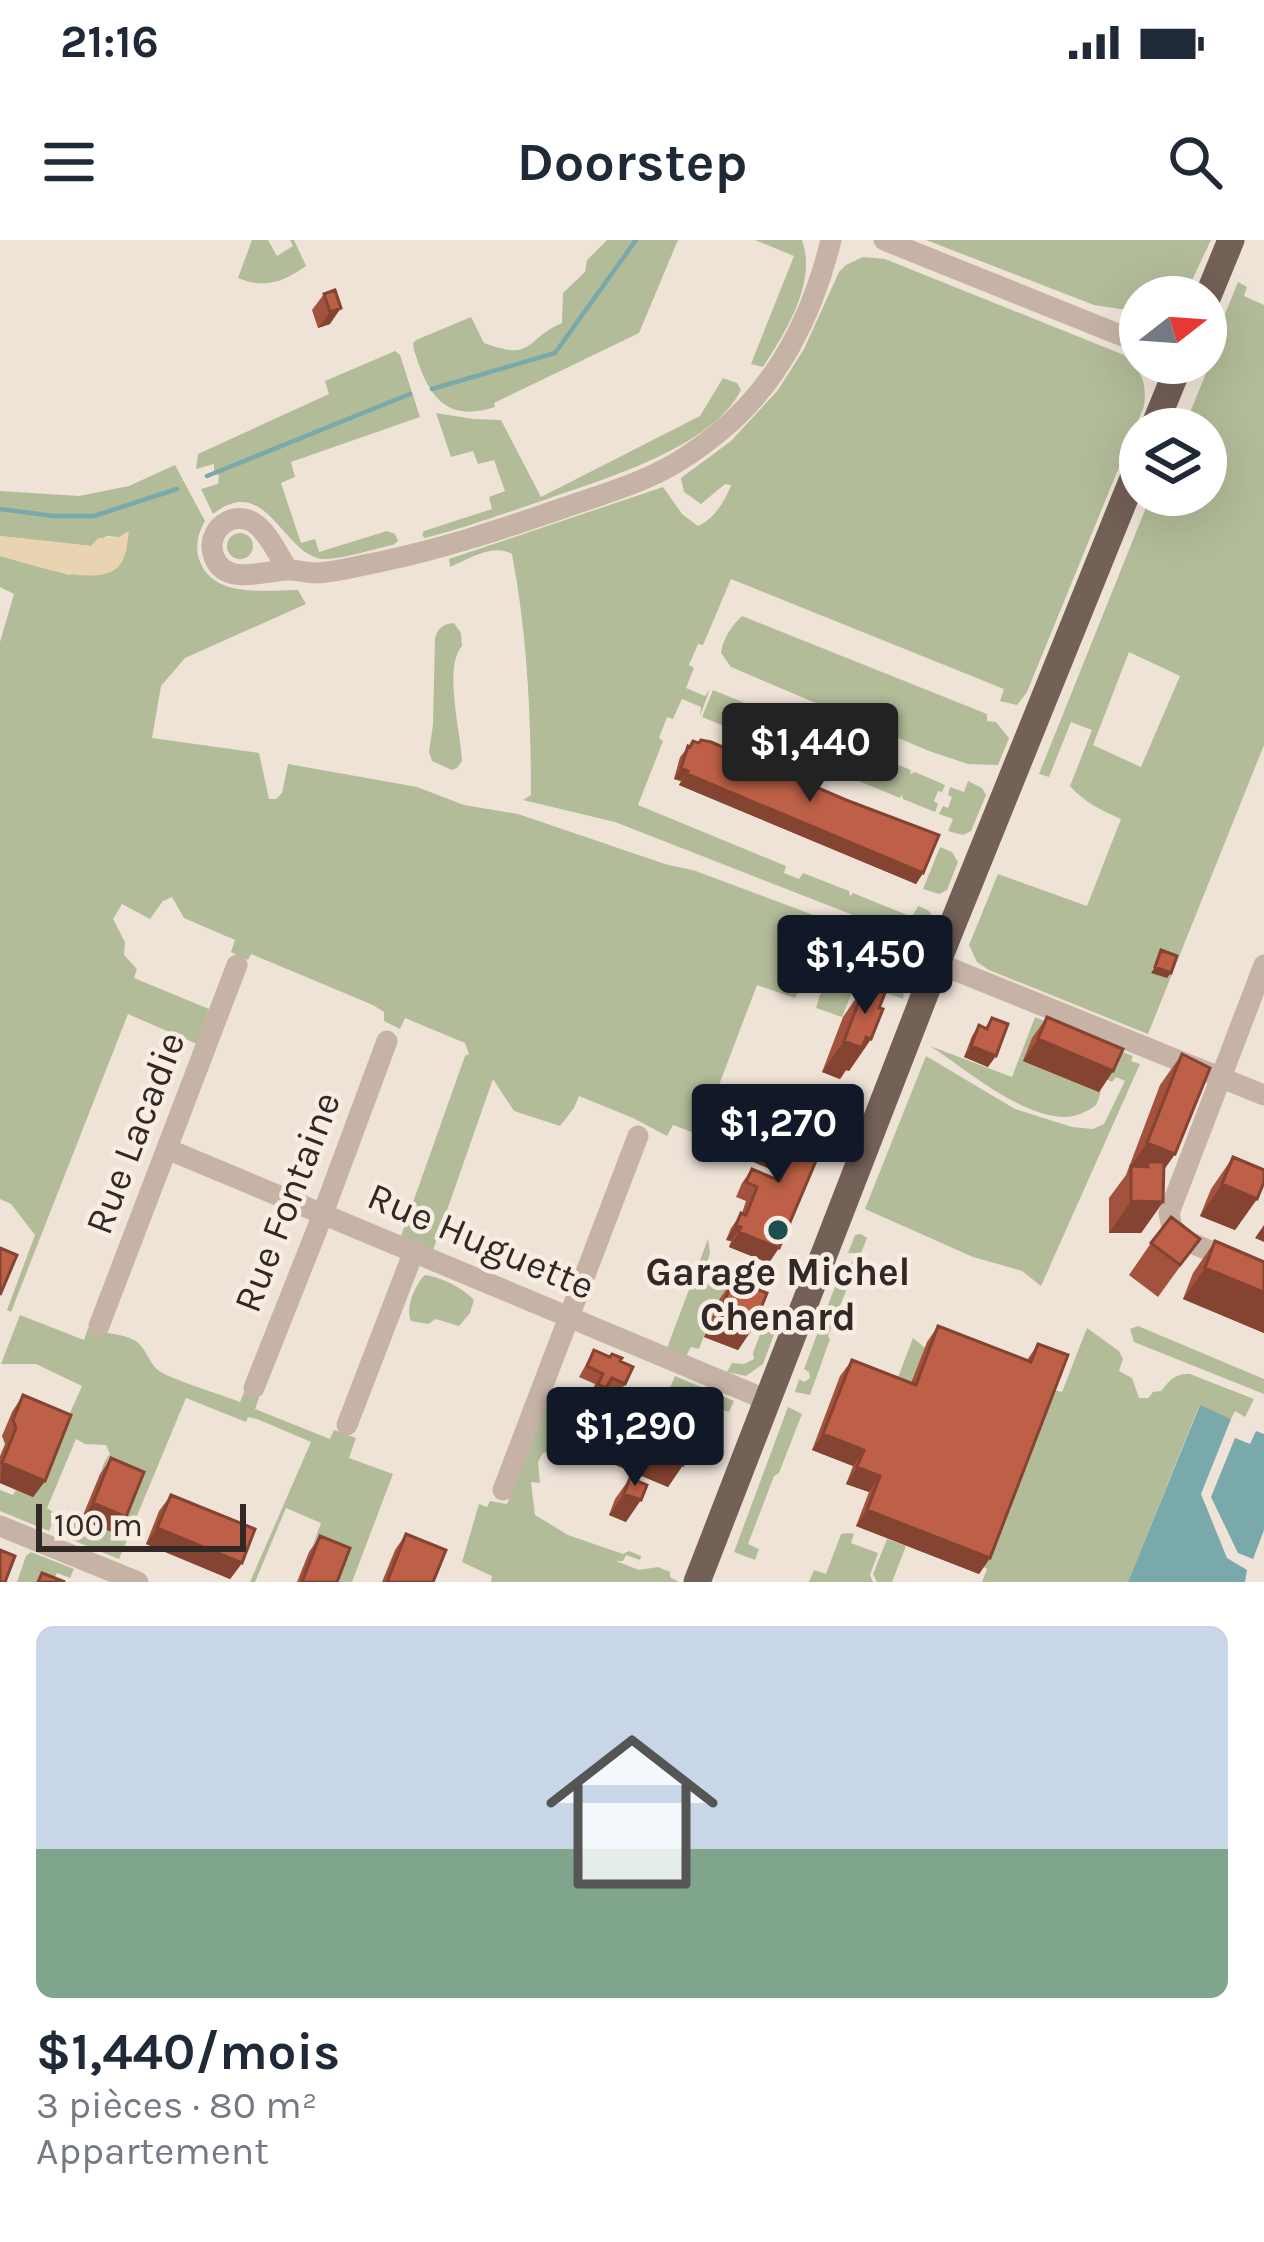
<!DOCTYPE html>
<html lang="fr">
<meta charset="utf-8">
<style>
body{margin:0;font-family:Karla,sans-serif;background:#f6f6f7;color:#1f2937;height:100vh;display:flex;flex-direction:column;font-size:45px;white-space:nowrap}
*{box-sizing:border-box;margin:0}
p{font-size:39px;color:#747a83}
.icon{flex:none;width:66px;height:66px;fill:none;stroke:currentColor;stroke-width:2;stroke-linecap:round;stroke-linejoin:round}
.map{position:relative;height:1342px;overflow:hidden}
.details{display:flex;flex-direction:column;background:#fff;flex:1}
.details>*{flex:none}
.needle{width:78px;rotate:73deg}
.tools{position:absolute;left:1119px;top:36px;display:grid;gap:24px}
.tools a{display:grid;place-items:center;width:108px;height:108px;border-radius:50%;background:#fff;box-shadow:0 12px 48px #0002;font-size:60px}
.scale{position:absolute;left:36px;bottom:30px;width:210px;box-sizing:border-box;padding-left:12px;border:6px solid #322926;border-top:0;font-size:33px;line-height:42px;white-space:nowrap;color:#322926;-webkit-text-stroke:9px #f7ede3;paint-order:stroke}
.price{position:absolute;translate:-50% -102px;padding:0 27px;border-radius:12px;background:#111827;color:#fff;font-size:39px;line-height:78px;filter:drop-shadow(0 3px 6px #0008)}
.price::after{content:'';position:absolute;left:50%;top:72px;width:36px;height:27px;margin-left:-18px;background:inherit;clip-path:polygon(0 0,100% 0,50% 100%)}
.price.active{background:#222;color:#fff}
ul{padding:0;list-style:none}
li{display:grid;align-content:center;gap:24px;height:636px;padding:0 36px}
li+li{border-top:3px solid #e0e1e3}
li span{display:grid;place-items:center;height:372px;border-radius:18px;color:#555}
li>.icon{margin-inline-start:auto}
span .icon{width:216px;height:216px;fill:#fffc;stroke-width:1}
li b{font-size:51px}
.status{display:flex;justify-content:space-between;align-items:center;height:84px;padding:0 60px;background:#fff;direction:ltr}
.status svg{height:33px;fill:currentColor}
header{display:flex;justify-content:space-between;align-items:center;height:156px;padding:0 36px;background:#fff;font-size:54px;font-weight:700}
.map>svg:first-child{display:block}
.green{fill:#b2bc99;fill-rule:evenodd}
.sand{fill:#e9d3b0}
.water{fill:#79a9aa}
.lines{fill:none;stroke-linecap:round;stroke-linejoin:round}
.stream{stroke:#79a9aa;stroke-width:4.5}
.minor{stroke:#c6b3a5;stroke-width:21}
.major{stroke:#736057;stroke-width:27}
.wall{fill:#a3533d}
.shaded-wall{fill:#854332}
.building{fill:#be6047;stroke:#854332;stroke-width:3}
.poi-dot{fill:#1e4f50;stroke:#f7ede3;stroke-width:4.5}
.labels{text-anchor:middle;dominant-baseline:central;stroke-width:9;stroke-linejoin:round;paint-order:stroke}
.street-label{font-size:39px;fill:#322926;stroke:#f7ede3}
.poi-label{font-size:39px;font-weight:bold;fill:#322926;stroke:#f7ede3}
</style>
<div class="status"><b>21:16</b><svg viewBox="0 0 49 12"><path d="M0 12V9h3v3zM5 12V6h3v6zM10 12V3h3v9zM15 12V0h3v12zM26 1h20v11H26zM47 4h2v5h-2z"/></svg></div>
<header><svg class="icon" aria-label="menu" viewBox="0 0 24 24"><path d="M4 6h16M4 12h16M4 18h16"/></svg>Doorstep<svg class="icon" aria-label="search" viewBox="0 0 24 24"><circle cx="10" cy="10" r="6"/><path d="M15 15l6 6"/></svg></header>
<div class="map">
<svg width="1264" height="1342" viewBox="0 0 1264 1342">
<rect width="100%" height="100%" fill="#efe3d8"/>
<path class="green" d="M 252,0 L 268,0 L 277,16 L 293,6 L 290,0 L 294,0 L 306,26 C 283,42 265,49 238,38 Z
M 607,0 L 678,0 L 639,93 L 494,163 L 495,167 C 443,184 427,152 414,110 L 413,103 L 416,100 L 471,77 L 484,103 C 535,122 524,99 562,83 L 563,53 L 585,32 L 587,20 Z
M 755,0 L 802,0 C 817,43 786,91 763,127 L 751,124 L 794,16 Z
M 926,0 L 1211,0 L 1185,55 L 1140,57 L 1140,72 L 1094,65 Z
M 863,17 L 885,19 L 1124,115 C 1142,129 1147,144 1144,166 L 1027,452 L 1017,465 L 1000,461 L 1004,449 L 731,339 L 703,405 L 698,404 L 689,425 L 694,428 L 686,448 L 705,456 L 710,449 L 700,476 L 701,467 L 682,459 L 673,479 L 667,477 L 659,498 L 663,501 L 638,565 L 786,626 L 784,633 L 799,639 L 803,633 L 849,651 L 850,656 L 853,653 L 912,677 L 918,666 C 926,669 932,671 934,680 L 917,692 L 894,691 L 615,582 L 523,560 L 531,555 C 531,474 527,393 512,314 C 493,303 469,319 450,327 L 449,319 L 663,247 L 682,274 L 698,286 C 713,280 726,260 731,245 L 725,244 L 701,264 L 684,252 L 681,238 L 731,201 L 778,150 L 804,109 L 839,32 L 846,25 Z
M 1238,42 L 1247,47 L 1244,56 L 1264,65 L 1264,505 L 1148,794 L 989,730 L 977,722 L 969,705 L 998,634 L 1087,666 L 1121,579 C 1101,570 1085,563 1070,546 L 1092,490 L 1071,482 L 1049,537 L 1039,534 L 1151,255 L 1206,255 L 1206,189 L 1177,189 L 1189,175 L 1213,116 L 1213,103 ZM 1129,412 L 1180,436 L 1141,527 L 1093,505 Z
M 395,111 L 400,115 L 420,177 L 291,222 L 295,237 L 281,243 L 301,303 L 315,299 L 319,312 L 387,291 L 395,294 L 398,301 L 393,305 C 376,308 332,323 317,318 C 280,306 264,234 213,274 L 201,249 L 218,244 L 219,236 L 214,230 L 214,224 L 196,229 L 198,214 L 329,154 L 325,141 Z
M 723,138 L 737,143 L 741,150 C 712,207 607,238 550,258 C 509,272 467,287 425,298 L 422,295 L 424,291 L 492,269 L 489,257 L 505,251 L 494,220 L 478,224 L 473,211 L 451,217 L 436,173 L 473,179 L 501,180 L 541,257 L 700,176 Z
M 175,225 L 205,281 C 198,293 195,306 199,319 C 212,359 266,350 298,350 L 306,364 L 185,418 L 161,446 L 152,498 L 259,513 L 269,559 L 276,559 L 282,553 L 288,524 L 417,547 L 464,565 L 518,574 L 668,625 L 693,630 L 816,676 L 853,698 C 827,716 809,731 795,758 L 757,745 L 700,895 L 673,885 L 667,896 L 633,878 L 579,856 L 574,868 L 560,886 L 514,871 L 493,839 L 433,1010 L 401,996 L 465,816 L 469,814 L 465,803 L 405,778 L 400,789 L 384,781 L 384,772 L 373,765 L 251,714 L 248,720 L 231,712 L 235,700 L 184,678 L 172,657 L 163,661 L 150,679 L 122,664 L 113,679 L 125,702 L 124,715 L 137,729 L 134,738 L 209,769 L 197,804 L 128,774 L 11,1072 L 7,1070 L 35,995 L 11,964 L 0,959 L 0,402 L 14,354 L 0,347 L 0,316 L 70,335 L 119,297 L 107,296 L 91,306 L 0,296 L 0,251 L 79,256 L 129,246 Z
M227 306a13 13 0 1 1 26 0a13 13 0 1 1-26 0Z
M 742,376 L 987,474 L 987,481 L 996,482 L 1009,498 L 998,525 L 968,524 L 929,511 L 731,427 L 721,413 C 723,399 731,386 742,376 Z
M 454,383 L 461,393 L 462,406 C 443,428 461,492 462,521 L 457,528 L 452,530 L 432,521 L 429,512 L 433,485 L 435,398 C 438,388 443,384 454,383 Z
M 713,450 L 843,503 L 841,507 L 830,504 L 823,520 L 834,525 L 832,530 L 702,477 Z
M 848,505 L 911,530 L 910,534 L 915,532 L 945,545 L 942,552 L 938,551 L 934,561 L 938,564 L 935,572 L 903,559 L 902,555 L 900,558 L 837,532 L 839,527 L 845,529 L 852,513 L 846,510 Z
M 968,541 L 982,548 L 986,555 L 971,591 L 963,595 L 948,591 L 953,579 L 939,574 L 943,566 L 948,568 L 952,557 L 948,555 L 950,547 L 964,552 Z
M 940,607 L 952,612 L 958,622 L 947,650 L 939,654 L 923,649 Z
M 863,714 C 891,713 908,732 903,759 L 856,742 L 842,777 L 816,768 C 826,736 829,723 863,714 Z
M 1035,777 L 1133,816 L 1131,821 L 1140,824 L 1041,1046 L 1022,1031 L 973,1017 L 865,969 L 926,816 L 1015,869 L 1072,887 L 1093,889 L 1104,884 L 1125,841 L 1116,837 L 1112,842 L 1104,838 C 1101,845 1100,859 1096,865 C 1093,868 1083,873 1080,874 C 1036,891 965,828 930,806 L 1012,837 Z
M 861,994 L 867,998 L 828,1096 L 830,1099 L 810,1155 L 795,1152 L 799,1139 L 804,1142 L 810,1138 L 809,1132 L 804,1129 L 845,1020 L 850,1023 L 856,1020 L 854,1013 L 848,1013 L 855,995 Z
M 708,999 L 710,1013 L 702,1039 L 712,1047 L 720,1046 L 757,1060 L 755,1062 L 725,1051 L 720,1062 L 717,1062 L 699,1109 L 691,1107 L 686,1116 L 667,1108 Z
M 425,1035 C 441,1037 463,1048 474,1060 L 470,1073 L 459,1086 L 436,1079 L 428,1084 L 411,1081 C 405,1069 415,1044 425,1035 Z
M 20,1075 L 84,1100 L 88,1088 C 104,1094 121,1093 134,1100 C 147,1108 148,1122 158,1130 C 169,1139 223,1155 240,1162 L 244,1152 L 249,1157 L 259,1158 L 255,1169 L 330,1199 L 334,1190 L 356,1198 L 349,1218 L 393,1234 L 352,1342 L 332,1342 L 322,1309 L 313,1305 L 321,1283 L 286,1268 L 255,1342 L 250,1342 L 311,1202 L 257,1179 L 248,1177 L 246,1182 L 186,1158 L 119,1319 L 65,1297 L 73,1280 L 98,1291 L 101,1287 L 114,1293 C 108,1269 91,1234 110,1214 L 106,1205 L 85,1204 L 76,1199 L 47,1268 L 56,1274 L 49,1291 L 0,1271 L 0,1250 L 13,1255 L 16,1250 L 33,1256 L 82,1146 L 36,1124 L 1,1124 Z
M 1138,1086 L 1264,1139 L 1264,1154 L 1134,1102 L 1130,1089 Z
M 1087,1088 L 1119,1111 L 1123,1119 L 1119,1131 L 1132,1138 L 1139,1158 L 1148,1158 L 1153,1152 L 1161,1151 C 1170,1140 1175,1133 1190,1134 L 1254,1159 L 1245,1177 L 1235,1171 L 1231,1179 L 1199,1166 L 1128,1342 L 982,1342 L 987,1329 L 982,1326 L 1050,1149 L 1062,1152 Z
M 767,1090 L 775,1092 L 763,1124 L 746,1136 L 727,1132 L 732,1123 L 744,1124 L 754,1119 L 753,1113 L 761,1092 Z
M 913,1098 L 925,1108 L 910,1147 L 897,1140 Z
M 675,1136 L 734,1161 L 729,1172 L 688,1158 L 674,1193 L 568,1205 L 563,1202 L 557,1209 L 543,1213 L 538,1222 L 540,1243 L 531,1242 L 535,1275 L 568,1295 L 623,1314 L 629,1311 L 641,1316 L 640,1320 L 626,1315 L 623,1321 L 616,1321 L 639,1330 L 658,1327 L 670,1332 L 670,1337 L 679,1342 L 491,1342 L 492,1336 L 462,1322 L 479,1264 L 487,1267 L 490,1261 L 507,1264 L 551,1150 L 651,1193 Z
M 788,1167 L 802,1174 L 779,1233 L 774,1236 L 748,1304 L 759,1309 L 755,1320 L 734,1312 Z
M 851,1293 L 854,1294 L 851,1303 L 878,1313 L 870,1335 L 873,1342 L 809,1342 L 814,1330 L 826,1334 L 841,1294 Z
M 887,1299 L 906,1306 L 892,1342 L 877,1342 L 873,1334 Z
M 31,1312 L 74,1329 L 70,1338 L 57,1333 L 53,1342 L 17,1342 L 26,1316 Z"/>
<path class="sand" d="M 129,291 C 127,304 127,319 117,328 C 94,348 27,323 0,316 L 0,296 L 91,306 L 98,298 L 119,297 Z"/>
<path class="water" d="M 1200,1165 L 1231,1179 L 1201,1254 L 1227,1318 L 1247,1330 L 1245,1342 L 1128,1342 Z
M 1256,1191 L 1264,1194 L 1264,1290 L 1253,1319 L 1238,1313 L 1211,1257 L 1235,1198 L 1250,1204 Z"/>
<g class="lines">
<path class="stream" d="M 432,149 L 555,113 L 636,0
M 207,236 L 410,154
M 0,269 L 54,276 L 94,276 L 177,249"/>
<path class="minor" d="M 884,0 L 1140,103
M 288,330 C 279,316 270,296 257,285 C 234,267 204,290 214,317 C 226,347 266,330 289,330 C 298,330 307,333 316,333 C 337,332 358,326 379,322 C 442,309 502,289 563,268 C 597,256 633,246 665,229 C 684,219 701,207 718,193 C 778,145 813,74 831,0
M 937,723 L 1264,855
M 1264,725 L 1169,973 L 1172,987 L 1184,1000 L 1264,1033
M 167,909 L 767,1160
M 99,1086 L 237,725
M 254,1148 L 316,992 L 387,801
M 347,1185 L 414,1011
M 503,1250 L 638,896
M 0,1286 L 138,1342"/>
<path class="major" d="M 1206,61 L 1231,0
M 1153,189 L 1180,123
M 697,1342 L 937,723 L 1140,221"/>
</g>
<path class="wall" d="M 335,50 L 330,84 L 318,88 L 312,70 L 324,54 Z
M 693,501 L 923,633 L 916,644 L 679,545 L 681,541 L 674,539 L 680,517 Z
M 865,745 L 879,768 L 871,799 L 849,831 L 846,830 L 840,839 L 822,832 L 843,777 Z
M 1047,777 L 1113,831 L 1099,852 L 1023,821 L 1032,798 Z
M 992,778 L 988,827 L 964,817 L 972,796 L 979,785 L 985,788 Z
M 1182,814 L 1175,914 L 1163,931 L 1163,962 L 1141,993 L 1109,993 L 1109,958 L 1126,935 L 1160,845 Z
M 750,882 L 797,903 L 804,894 L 769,1023 L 729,1007 L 731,1001 L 726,1000 L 731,988 L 742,973 L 746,961 L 736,957 L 742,943 L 752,929 L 777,939 L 779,933 L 733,913 L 740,897 Z
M 1233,917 L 1257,959 L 1235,990 L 1200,976 L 1211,949 Z
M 1200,999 L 1158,1057 L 1129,1035 L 1151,1003 Z
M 1215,1001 L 1264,1022 L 1264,1093 L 1183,1059 L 1193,1033 Z
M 733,1040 L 753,1088 L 738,1110 L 704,1097 L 718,1061 Z
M 938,1086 L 1027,1120 L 1038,1104 L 990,1318 L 979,1334 L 856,1286 L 869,1252 L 846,1244 L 853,1226 L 812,1210 L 840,1136 L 852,1120 L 911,1143 L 927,1102 Z
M 594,1110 L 620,1121 L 625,1144 L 618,1155 L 606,1149 L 599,1159 L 591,1155 L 595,1144 L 579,1137 Z
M 23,1155 L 45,1241 L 33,1257 L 0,1243 L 0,1216 L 5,1204 L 2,1196 L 12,1172 Z
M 593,1158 L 659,1184 L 663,1179 L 685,1188 L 691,1172 L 699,1161 L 712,1186 L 704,1196 L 696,1193 L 683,1225 L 668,1247 L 568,1205 L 578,1180 Z
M 111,1218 L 126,1277 L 115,1293 L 81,1280 L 100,1234 Z
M 630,1238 L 626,1282 L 609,1275 L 615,1259 Z
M 171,1255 L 242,1323 L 230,1339 L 146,1304 L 159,1271 Z
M 406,1294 L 433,1342 L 382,1342 L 395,1310 Z
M 320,1296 L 337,1342 L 297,1342 L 309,1312 Z"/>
<path class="shaded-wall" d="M 341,68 L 330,84 L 318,88 L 330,72 Z
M 681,528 L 688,531 L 681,541 L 674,539 Z
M 687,534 L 923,633 L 916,644 L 679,545 Z
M 1155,727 L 1171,733 L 1167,738 L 1151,733 Z
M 866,797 L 871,799 L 849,831 L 846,830 L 840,839 L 822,832 L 844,801 Z
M 1038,799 L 1113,831 L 1099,852 L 1023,821 Z
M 971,806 L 996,816 L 988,827 L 964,817 Z
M 743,899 L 790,918 L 779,933 L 733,913 Z
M 1147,903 L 1175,914 L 1153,945 L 1148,922 L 1136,939 L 1131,926 L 1125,934 Z
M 1222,944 L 1257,959 L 1235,990 L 1200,976 Z
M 1131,961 L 1163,962 L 1141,993 L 1109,993 Z
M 736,985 L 741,987 L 731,1001 L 726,1000 Z
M 1264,985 L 1264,1002 L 1255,998 Z
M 739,992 L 779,1008 L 769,1023 L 729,1007 Z
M 1205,1028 L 1264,1052 L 1264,1093 L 1183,1059 Z
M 719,1075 L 753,1088 L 738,1110 L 704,1097 Z
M 692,1178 L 712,1186 L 704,1196 L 685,1188 Z
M 583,1184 L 683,1225 L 668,1247 L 568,1205 Z
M 823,1194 L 864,1210 L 853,1226 L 812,1210 Z
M 2,1223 L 45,1241 L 33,1257 L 0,1243 Z
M 857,1227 L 880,1236 L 869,1252 L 846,1244 Z
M 624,1254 L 641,1260 L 626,1282 L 609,1275 Z
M 93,1263 L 126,1277 L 115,1293 L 81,1280 Z
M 867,1270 L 990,1318 L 979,1334 L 856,1286 Z
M 157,1288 L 242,1323 L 230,1339 L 146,1304 Z"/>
<path class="building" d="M 335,50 L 341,68 L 330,72 L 324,54 Z
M 701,500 L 711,502 L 846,560 L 939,595 L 923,633 L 687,534 L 688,531 L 681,528 L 688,506 L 690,507 L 693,501 L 699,503 Z
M 1161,710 L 1177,716 L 1171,733 L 1155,727 Z
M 865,745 L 885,753 L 879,768 L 883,769 L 871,799 L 866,797 L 862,808 L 844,801 Z
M 1047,777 L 1123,809 L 1113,831 L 1038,799 Z
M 992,778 L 1008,784 L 996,816 L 971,806 L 979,785 L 987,789 Z
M 1182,814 L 1210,828 L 1175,914 L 1147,903 Z
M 750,882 L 800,904 L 804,894 L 824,902 L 779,1008 L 739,992 L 741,987 L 736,985 L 741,973 L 746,975 L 757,947 L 746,942 L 752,929 L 780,941 L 790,918 L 743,899 Z
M 1233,917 L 1264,930 L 1264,942 L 1257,959 L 1222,944 Z
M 1148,922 L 1164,922 L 1163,962 L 1131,961 L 1131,926 L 1148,927 Z
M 1171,977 L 1200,999 L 1180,1025 L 1151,1003 Z
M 1215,1001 L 1264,1022 L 1264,1052 L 1205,1028 Z
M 0,1008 L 17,1015 L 0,1055 Z
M 733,1040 L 767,1053 L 753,1088 L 719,1075 Z
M 938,1086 L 1031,1122 L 1038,1104 L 1068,1115 L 990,1318 L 867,1270 L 880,1236 L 857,1227 L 864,1210 L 823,1194 L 852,1120 L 916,1145 Z
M 594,1110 L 610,1117 L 612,1114 L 622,1118 L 620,1121 L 633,1127 L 625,1144 L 612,1138 L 606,1148 L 598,1144 L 603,1134 L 587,1126 Z
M 23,1155 L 71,1175 L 45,1241 L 2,1223 L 16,1188 L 13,1180 Z
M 593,1158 L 661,1184 L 663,1179 L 696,1193 L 683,1225 L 583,1184 Z
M 699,1161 L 718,1169 L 712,1186 L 692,1178 Z
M 111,1218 L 144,1232 L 126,1277 L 93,1263 Z
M 630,1238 L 647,1245 L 641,1260 L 624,1254 Z
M 171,1255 L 255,1289 L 242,1323 L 157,1288 Z
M 406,1294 L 446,1310 L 433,1342 L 387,1342 Z
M 320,1296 L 350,1308 L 337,1342 L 302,1342 Z
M 0,1310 L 15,1316 L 5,1342 L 0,1342 Z
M 42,1333 L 65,1342 L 38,1342 Z"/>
<circle class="poi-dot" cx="778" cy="990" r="12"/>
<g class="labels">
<g class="street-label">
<text transform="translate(135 893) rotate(-69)">Rue Lacadie</text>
<text transform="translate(287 962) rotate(-69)">Rue Fontaine</text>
<text transform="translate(481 1001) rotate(23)">Rue Huguette</text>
</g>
<g class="poi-label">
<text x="778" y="1032">Garage Michel<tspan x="778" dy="45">Chenard</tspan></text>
</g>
</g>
</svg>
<div class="tools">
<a><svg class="needle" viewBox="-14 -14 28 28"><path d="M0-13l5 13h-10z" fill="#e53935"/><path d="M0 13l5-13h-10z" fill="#747a83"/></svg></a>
<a><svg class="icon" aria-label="layers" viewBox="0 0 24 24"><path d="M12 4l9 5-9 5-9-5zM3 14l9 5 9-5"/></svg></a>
</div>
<div class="scale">100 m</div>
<b class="price active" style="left:810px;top:565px">$1,440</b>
<b class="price" style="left:865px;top:777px">$1,450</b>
<b class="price" style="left:778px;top:946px">$1,270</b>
<b class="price" style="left:635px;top:1249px">$1,290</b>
</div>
<section class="details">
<ul>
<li><span style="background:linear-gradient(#c9d6e8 60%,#7fa58c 0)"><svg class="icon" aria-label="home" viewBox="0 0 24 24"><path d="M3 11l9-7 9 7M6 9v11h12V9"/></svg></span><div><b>$1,440/mois</b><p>3 pièces · 80 m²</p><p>Appartement</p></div></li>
</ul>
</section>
